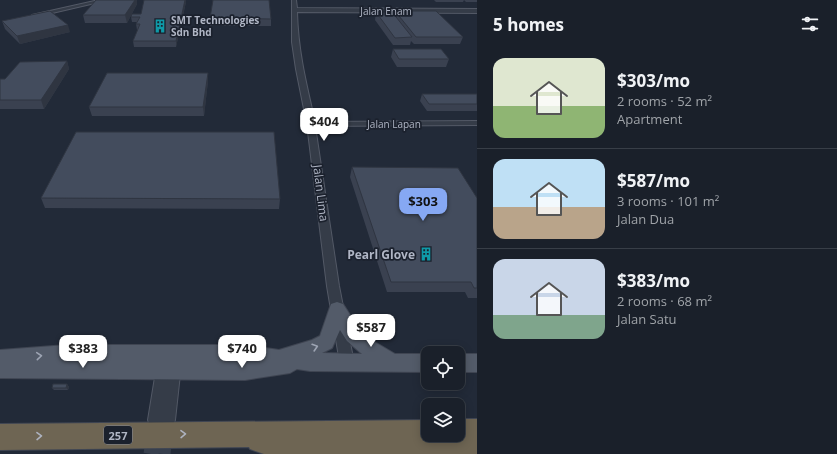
<!DOCTYPE html>
<meta charset="utf-8">
<style>
body{margin:0;font-family:"Open Sans",sans-serif;background:#272d36;color:#f1f3f6;height:100vh;display:flex;flex-direction:column;font-size:15px;white-space:nowrap}
*{box-sizing:border-box;margin:0}
p{font-size:13px;color:#9fa3a8}
.icon{flex:none;width:22px;height:22px;fill:none;stroke:currentColor;stroke-width:2;stroke-linecap:round;stroke-linejoin:round}
.map{position:relative;flex:1;overflow:hidden}
.side{display:flex;flex-direction:column;background:#1a202a;width:360px}
.side>*{flex:none}
.fabs{position:absolute;left:421px;top:346px;display:grid;gap:8px}
.fabs a{display:grid;place-items:center;width:44px;height:44px;border-radius:8px;background:#1a202a;box-shadow:0 2px 10px #0003,0 0 0 1px #383e47;font-size:20px}
.price{position:absolute;translate:-50% -34px;padding:0 9px;border-radius:8px;background:#fff;color:#222;font-size:13px;line-height:26px;filter:drop-shadow(0 1px 2px #0008)}
.price::after{content:'';position:absolute;left:50%;top:24px;width:12px;height:9px;margin-left:-6px;background:inherit;clip-path:polygon(0 0,100% 0,50% 100%)}
.price.active{background:#86a8f3;color:#111}
ul{padding:0;list-style:none}
li{display:flex;align-items:center;gap:12px;height:100px;padding:0 16px}
li+li{border-top:1px solid #383e47}
li span{display:grid;place-items:center;flex:none;width:112px;height:80px;border-radius:12px;color:#555}
li>.icon{margin-inline-start:auto}
span .icon{width:48px;height:48px;fill:#fffc;stroke-width:1}
li b{font-size:17px}
h2{display:flex;justify-content:space-between;align-items:center;height:48px;padding:0 16px;font-size:17px}
main{display:flex;flex:1;min-height:0}
.map>svg:first-child{display:block}
.lines{fill:none;stroke-linecap:round;stroke-linejoin:round}
.minor-tunnel{stroke:#373f4d;stroke-width:15;stroke-dasharray:15 8;stroke-linecap:butt}
.minor-casing{stroke:#535966;stroke-width:2}
.major-casing{stroke:#3f4552;stroke-width:2}
.highway-casing{stroke:#404653;stroke-width:2}
.minor{fill:#353c48;fill-rule:evenodd}
.major{fill:#535b69;fill-rule:evenodd}
.highway{fill:#6e6553;fill-rule:evenodd}
.wall{fill:#3a4150}
.shaded-wall{fill:#2f3541}
.building{fill:#434c5d;stroke:#2f3541}
.oneway{stroke:#9da4b3}
.oneway2{stroke:#adb2bf}
.labels{text-anchor:middle;dominant-baseline:central;stroke-width:3.5;stroke-linejoin:round;paint-order:stroke}
.far-street-label{font-size:10px;fill:#b0b6c5;stroke:#1b212d}
.far-poi-label{font-size:10px;font-weight:bold;fill:#b0b6c5;stroke:#1b212d;text-anchor:start}
.shield{fill:#1b212d;stroke:#838997;stroke-width:1}
.shield-label{font-size:11px;font-weight:bold;fill:#b0b6c5}
.street-label{font-size:12px;fill:#b0b6c5;stroke:#1b212d}
.poi-label{font-size:12px;font-weight:bold;fill:#b0b6c5;stroke:#1b212d;text-anchor:end}
</style>
<main>
<div class="map">
<svg width="477" height="454" viewBox="0 0 477 454">
<rect width="100%" height="100%" fill="#222a38"/>
<g class="lines">
<path class="minor-tunnel" d="M 151,454 L 154,435
M 163,454 L 165,434"/>
<g class="minor-casing">
<path id="minor" d="M 99,0 L 108,0 L 35,17 L 32,15 Z
M 292,0 L 296,0 L 297,8 L 477,9 L 477,13 L 297,12 C 298,51 306,83 315,122 L 477,121 L 477,125 L 315,126 L 339,286 L 354,363 L 352,368 L 347,370 L 342,368 L 340,363 L 327,286 L 307,124 L 296,69 L 292,42 Z
M 164,358 L 169,360 L 174,358 L 179,360 L 181,365 L 175,420 L 173,426 L 167,428 L 162,426 L 156,428 L 150,426 L 148,420 L 157,365 L 159,360 Z"/>
</g>
<g class="major-casing">
<path id="major" d="M 337,302 L 343,304 L 359,329 L 368,338 L 395,354 L 428,354 L 428,372 L 310,371 L 297,369 L 290,373 L 245,380 L 0,378 L 0,350 L 67,345 L 245,345 L 279,350 L 312,340 L 320,336 L 331,304 ZM 340,330 L 347,341 L 362,354 L 322,353 L 332,348 Z
M 458,354 L 477,354 L 477,372 L 458,372 Z"/>
</g>
<g class="highway-casing">
<path id="highway" d="M 458,419 L 477,419 L 477,454 L 264,454 L 250,449 L 249,447 L 0,450 L 0,424 L 428,420 L 428,435 L 458,435 Z"/>
</g>
<use href="#minor" class="minor"/>
<use href="#major" class="major"/>
<use href="#highway" class="highway"/>
</g>
<path class="wall" d="M 97,0 L 137,0 L 137,4 L 127,23 L 85,23 L 83,15 Z
M 434,0 L 477,0 L 477,2 L 466,2 L 464,0 L 463,2 L 436,2 Z
M 186,2 L 176,47 L 134,47 L 133,41 L 138,30 L 137,30 L 136,24 L 137,22 L 132,22 L 131,17 Z
M 395,11 L 463,37 L 460,44 L 414,44 L 411,41 L 410,45 L 393,45 L 375,20 L 376,12 L 394,15 Z
M 210,18 L 271,19 L 271,26 L 210,26 Z
M 2,21 L 70,32 L 20,44 L 5,29 Z
M 393,49 L 449,59 L 446,67 L 397,67 L 391,57 Z
M 67,61 L 69,69 L 44,109 L 0,109 L 0,79 L 5,79 Z
M 208,73 L 208,81 L 204,116 L 92,116 L 89,107 Z
M 422,94 L 477,94 L 477,111 L 427,111 L 420,101 Z
M 352,167 L 477,198 L 477,298 L 468,298 L 465,292 L 387,292 L 350,177 Z
M 41,198 L 280,199 L 279,209 L 45,208 Z
M 67,384 L 69,387 L 68,390 L 54,390 L 52,388 Z"/>
<path class="shaded-wall" d="M 135,0 L 137,0 L 137,4 L 127,23 L 125,15 Z
M 185,0 L 186,0 L 186,2 L 176,47 L 176,41 Z
M 68,25 L 70,32 L 20,44 L 17,36 Z
M 67,61 L 69,69 L 44,109 L 41,100 Z
M 208,73 L 208,81 L 204,116 L 203,107 Z
M 67,384 L 69,387 L 68,390 L 66,388 Z"/>
<path class="building" d="M 96,0 L 135,0 L 125,15 L 83,15 Z
M 144,0 L 185,0 L 176,41 L 133,41 L 140,24 L 136,24 L 140,17 L 131,17 L 132,14 L 141,14 Z
M 213,0 L 269,0 L 271,19 L 210,18 Z
M 50,11 L 68,25 L 17,36 L 2,21 Z
M 395,11 L 436,11 L 463,37 L 416,37 Z
M 376,12 L 392,12 L 412,37 L 395,38 Z
M 393,49 L 441,49 L 449,59 L 399,59 Z
M 67,61 L 41,100 L 0,100 L 0,79 L 5,79 L 20,62 Z
M 107,73 L 208,73 L 203,107 L 89,107 Z
M 422,94 L 477,94 L 477,104 L 429,104 Z
M 76,132 L 274,132 L 280,199 L 41,198 Z
M 352,167 L 458,168 L 477,198 L 477,288 L 474,288 L 471,282 L 391,282 Z
M 53,384 L 67,384 L 66,388 L 52,388 Z"/>
<defs><path id="oneway-chevron" d="M-2-3.5L2.5 0L-2 3.5" fill="none" stroke-width="1.6" stroke-linecap="round" stroke-linejoin="round"/></defs>
<g class="oneway">
<use href="#oneway-chevron" transform="translate(315 347) rotate(-17)"/>
<use href="#oneway-chevron" transform="translate(39 356) rotate(-5)"/>
</g>
<g class="oneway2">
<use href="#oneway-chevron" transform="translate(183 434) rotate(-1)"/>
<use href="#oneway-chevron" transform="translate(39 436) rotate(-1)"/>
</g>
<defs>
<g id="building-bare" transform="scale(1.08)"><path d="M-4-6H4V6H1V3H-1V6H-4ZM-2.5-4.3h1.7v1.8h-1.7ZM.8-4.3h1.7v1.8H.8ZM-2.5-1h1.7V.8h-1.7ZM.8-1h1.7V.8H.8Z" fill="#0f9aa8" stroke="#1b212d" stroke-width="2.5" paint-order="stroke"/></g>
</defs>
<g fill-rule="evenodd">
<use href="#building-bare" x="160" y="26"/>
<use href="#building-bare" x="426" y="254"/>
</g>
<g class="labels">
<g class="far-street-label">
<text x="386" y="11">Jalan Enam</text>
<text x="394" y="124">Jalan Lapan</text>
</g>
<g class="far-poi-label">
<text x="171" y="20">SMT Technologies<tspan x="171" dy="12">Sdn Bhd</tspan></text>
</g>
<rect class="shield" x="104" y="426" width="28" height="18" rx="3"/>
<g class="shield-label">
<text x="118" y="435">257</text>
</g>
<g class="street-label">
<text transform="translate(321 193) rotate(83)">Jalan Lima</text>
</g>
<g class="poi-label">
<text x="415" y="254">Pearl Glove</text>
</g>
</g>
</svg>
<div class="fabs">
<a><svg class="icon" aria-label="locate" viewBox="0 0 24 24"><circle cx="12" cy="12" r="6"/><path d="M12 2v4M12 18v4M2 12h4M18 12h4"/></svg></a>
<a><svg class="icon" aria-label="layers" viewBox="0 0 24 24"><path d="M12 4l9 5-9 5-9-5zM3 14l9 5 9-5"/></svg></a>
</div>
<b class="price" style="left:324px;top:142px">$404</b>
<b class="price active" style="left:423px;top:222px">$303</b>
<b class="price" style="left:371px;top:348px">$587</b>
<b class="price" style="left:83px;top:369px">$383</b>
<b class="price" style="left:242px;top:369px">$740</b>
</div>
<section class="side">
<h2>5 homes<svg class="icon" aria-label="filters" viewBox="0 0 24 24"><path d="M4 7h16M4 17h16"/><circle cx="9" cy="7" r="2"/><circle cx="15" cy="17" r="2"/></svg></h2>
<ul>
<li><span style="background:linear-gradient(#dfe7d0 60%,#8fb573 0)"><svg class="icon" aria-label="home" viewBox="0 0 24 24"><path d="M3 11l9-7 9 7M6 9v11h12V9"/></svg></span><div><b>$303/mo</b><p>2 rooms · 52 m²</p><p>Apartment</p></div></li>
<li><span style="background:linear-gradient(#bfe0f5 60%,#b9a48a 0)"><svg class="icon" aria-label="home" viewBox="0 0 24 24"><path d="M3 11l9-7 9 7M6 9v11h12V9"/></svg></span><div><b>$587/mo</b><p>3 rooms · 101 m²</p><p>Jalan Dua</p></div></li>
<li><span style="background:linear-gradient(#c9d6e8 70%,#7fa58c 0)"><svg class="icon" aria-label="home" viewBox="0 0 24 24"><path d="M3 11l9-7 9 7M6 9v11h12V9"/></svg></span><div><b>$383/mo</b><p>2 rooms · 68 m²</p><p>Jalan Satu</p></div></li>
</ul>
</section>
</main>
